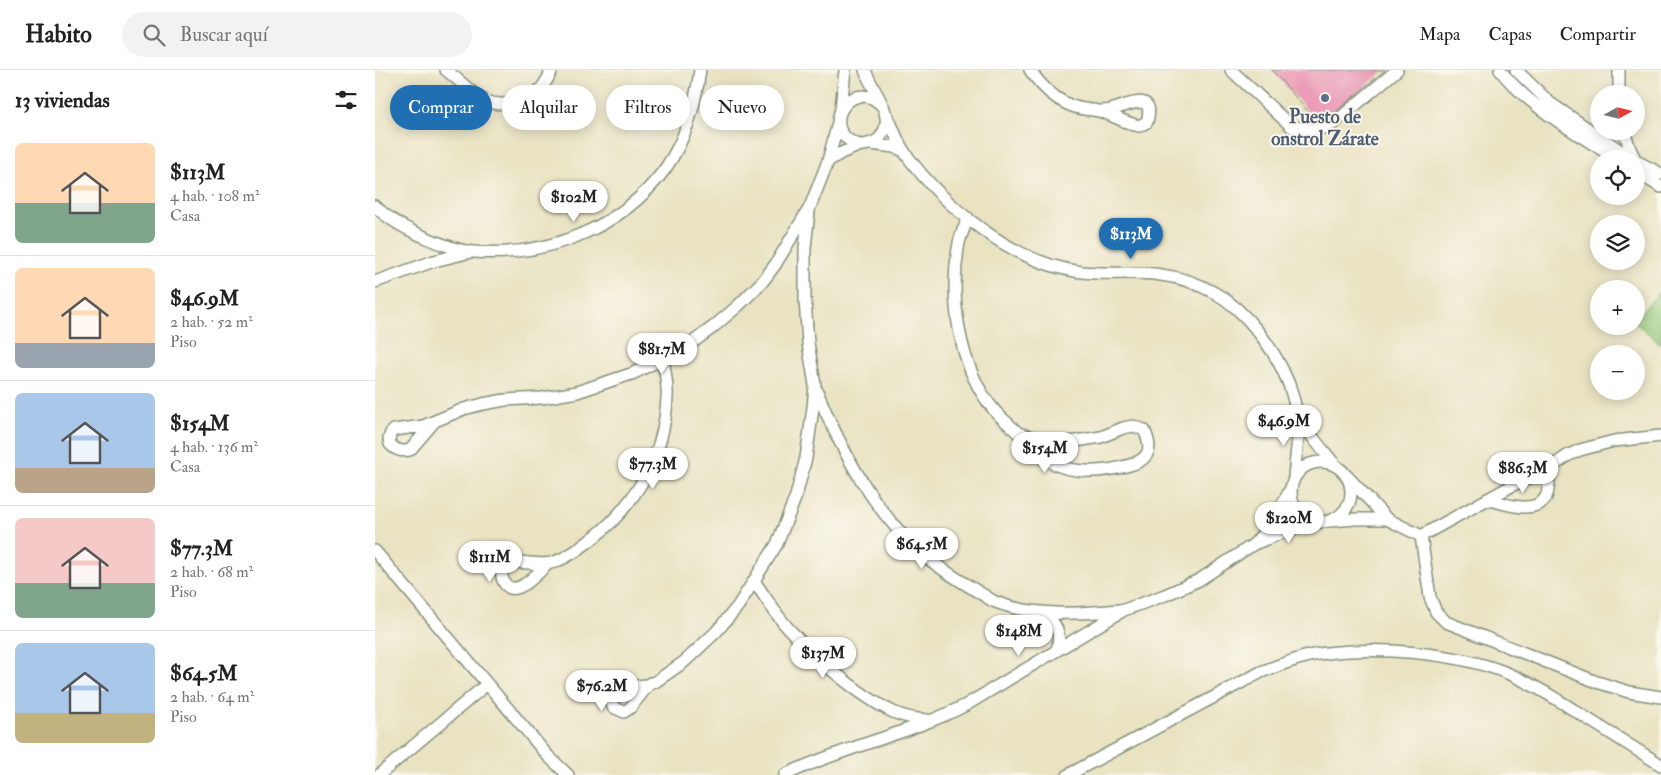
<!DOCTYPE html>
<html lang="es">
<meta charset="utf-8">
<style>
body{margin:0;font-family:"IM FELL Double Pica",serif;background:#f2f2f2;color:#222;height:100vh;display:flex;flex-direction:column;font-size:19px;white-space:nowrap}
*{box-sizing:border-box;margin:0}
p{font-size:16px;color:#767676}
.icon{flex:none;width:28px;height:28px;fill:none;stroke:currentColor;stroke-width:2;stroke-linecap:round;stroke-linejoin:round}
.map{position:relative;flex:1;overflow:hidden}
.side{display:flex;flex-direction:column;background:#fff;width:375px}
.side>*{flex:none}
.top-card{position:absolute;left:15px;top:15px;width:475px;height:45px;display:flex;gap:10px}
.needle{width:32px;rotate:82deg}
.tools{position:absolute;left:1215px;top:15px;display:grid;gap:10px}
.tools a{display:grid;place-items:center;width:55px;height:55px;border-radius:50%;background:#fff;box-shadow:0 2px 12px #0003;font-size:25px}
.price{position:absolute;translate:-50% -42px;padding:0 11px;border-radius:18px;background:#fff;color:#222;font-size:16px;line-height:32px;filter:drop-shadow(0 1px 2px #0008)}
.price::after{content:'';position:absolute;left:50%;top:30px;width:15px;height:11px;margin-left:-8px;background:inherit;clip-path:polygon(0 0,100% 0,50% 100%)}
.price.on{background:#1f6fb2;color:#fff}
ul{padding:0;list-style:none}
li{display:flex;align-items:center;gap:15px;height:125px;padding:0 15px}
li+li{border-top:1px solid #e0e0e0}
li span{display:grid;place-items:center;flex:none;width:140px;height:100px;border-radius:8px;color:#555}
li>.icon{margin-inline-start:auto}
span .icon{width:60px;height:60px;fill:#fffc;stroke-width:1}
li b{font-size:21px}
h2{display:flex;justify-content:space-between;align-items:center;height:60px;padding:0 15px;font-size:21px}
.tag{padding:0 18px;border-radius:22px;background:#fff;box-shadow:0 2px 12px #0003;font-size:18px;line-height:45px}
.tag.on{background:#1f6fb2;color:#fff}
header{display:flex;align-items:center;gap:30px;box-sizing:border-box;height:70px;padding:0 25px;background:#fff;border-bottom:1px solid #e0e0e0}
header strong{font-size:24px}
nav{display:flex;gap:28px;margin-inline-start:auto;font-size:18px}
.search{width:350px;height:45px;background:#f2f2f2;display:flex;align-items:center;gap:12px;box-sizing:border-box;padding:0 18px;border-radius:28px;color:#767676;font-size:19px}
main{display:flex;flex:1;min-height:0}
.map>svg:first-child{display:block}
.green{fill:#92c97c;stroke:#588358}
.building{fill:#ea9cb8}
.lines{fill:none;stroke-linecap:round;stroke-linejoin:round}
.minor-casing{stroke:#84907b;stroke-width:14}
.minor{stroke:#fff;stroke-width:11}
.service-dot{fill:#5c6f8a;stroke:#fbf7ec;stroke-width:2}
.labels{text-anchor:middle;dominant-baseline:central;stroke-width:4;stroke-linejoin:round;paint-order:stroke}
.service-label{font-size:19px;font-weight:bold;fill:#4e5e75;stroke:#fbf7ec}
</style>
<header>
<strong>Habito</strong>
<div class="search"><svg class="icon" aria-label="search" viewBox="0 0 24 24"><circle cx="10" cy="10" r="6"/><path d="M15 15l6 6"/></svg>Buscar aquí</div>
<nav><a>Mapa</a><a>Capas</a><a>Compartir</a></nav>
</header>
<main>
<section class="side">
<h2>13 viviendas<svg class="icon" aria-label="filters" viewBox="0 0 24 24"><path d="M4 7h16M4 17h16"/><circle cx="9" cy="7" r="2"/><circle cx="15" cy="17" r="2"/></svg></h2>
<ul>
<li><span style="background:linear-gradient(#ffd9b3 60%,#7fa58c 0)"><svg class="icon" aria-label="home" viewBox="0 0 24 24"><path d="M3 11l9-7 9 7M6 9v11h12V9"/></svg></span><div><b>$113M</b><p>4 hab. · 108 m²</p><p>Casa</p></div></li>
<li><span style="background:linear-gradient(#ffd9b3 75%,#9aa5b1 0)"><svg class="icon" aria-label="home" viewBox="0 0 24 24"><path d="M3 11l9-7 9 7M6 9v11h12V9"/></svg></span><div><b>$46.9M</b><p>2 hab. · 52 m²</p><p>Piso</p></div></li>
<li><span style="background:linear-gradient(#a9c7e8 75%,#b9a48a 0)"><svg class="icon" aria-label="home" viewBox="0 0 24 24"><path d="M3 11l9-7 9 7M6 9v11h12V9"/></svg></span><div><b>$154M</b><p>4 hab. · 136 m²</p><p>Casa</p></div></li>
<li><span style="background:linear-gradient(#f6c9c9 65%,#7fa58c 0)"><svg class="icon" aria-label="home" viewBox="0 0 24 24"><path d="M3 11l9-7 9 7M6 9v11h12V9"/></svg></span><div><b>$77.3M</b><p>2 hab. · 68 m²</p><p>Piso</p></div></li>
<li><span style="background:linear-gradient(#a9c7e8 70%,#c2b280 0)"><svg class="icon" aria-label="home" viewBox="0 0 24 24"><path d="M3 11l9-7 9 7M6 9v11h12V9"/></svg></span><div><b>$64.5M</b><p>2 hab. · 64 m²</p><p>Piso</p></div></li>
</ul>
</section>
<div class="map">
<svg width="1286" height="705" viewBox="0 0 1286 705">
<rect width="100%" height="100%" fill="#fbf7ec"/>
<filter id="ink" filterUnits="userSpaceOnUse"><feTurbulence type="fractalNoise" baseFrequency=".02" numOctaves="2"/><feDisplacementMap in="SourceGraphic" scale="10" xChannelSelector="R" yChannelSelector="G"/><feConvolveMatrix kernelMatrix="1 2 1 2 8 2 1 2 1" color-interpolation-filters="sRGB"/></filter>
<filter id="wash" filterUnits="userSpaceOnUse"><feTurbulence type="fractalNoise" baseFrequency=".0096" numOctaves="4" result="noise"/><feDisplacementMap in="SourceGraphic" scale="20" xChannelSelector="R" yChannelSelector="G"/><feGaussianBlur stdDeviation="1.12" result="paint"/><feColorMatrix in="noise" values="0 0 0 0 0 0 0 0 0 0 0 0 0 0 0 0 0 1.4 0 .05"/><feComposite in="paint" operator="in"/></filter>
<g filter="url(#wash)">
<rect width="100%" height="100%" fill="#e9e3c2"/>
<path class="green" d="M 1286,220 L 1286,274 L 1261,253 L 1261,249 Z"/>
<g id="blocks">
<path class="building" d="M 897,0 L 1010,0 L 954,47 L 942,52 Z"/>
</g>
</g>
<g filter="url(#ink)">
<use href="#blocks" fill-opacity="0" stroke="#84907b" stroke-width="1"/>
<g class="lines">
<g class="minor-casing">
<path id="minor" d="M 71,0 C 83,9 98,25 111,31 C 124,37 148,33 159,25 C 168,19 173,9 177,0
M 490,0 C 496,19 520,44 508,63 C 505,69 500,73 493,74 C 487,76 480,74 475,71 C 444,51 482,4 509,38
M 655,0 C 666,16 681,31 700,37 C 709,40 718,39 727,42 C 740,46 750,53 764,56 L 772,52 C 780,23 758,33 742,38 C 737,40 731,41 726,41
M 856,0 L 917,57 L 943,60 L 958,54 L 1022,0
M 1125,0 C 1155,38 1201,62 1241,89
M 1141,0 L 1175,33 L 1258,89
M 1244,24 L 1244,0
M 466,39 L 470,0
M 512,45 C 518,57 522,72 530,83 C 569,137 639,194 707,202 C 733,205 760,201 786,205 C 804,207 824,214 840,223 C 871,240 900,280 913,312 C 918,323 919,337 925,348 C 934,365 949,381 961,396
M 1249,61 L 1255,79 L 1260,89
M 496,74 L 519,77 L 529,81
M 453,91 L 466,83 L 486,75
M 1261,91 L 1286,104
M 1261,102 L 1286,117
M 0,136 C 15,151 33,160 52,168 C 66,174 83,181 99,182 C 171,187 246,159 290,99 C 311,69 320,36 325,0
M 593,148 C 590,156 586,164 584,173 C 574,226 583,297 619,340 C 626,348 635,355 643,363 C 652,372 660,383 671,390 C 697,405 727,403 755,395 C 775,389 778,378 769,360 L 758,356 L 748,358 L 726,367 L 688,373 L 677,373 L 643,363
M 0,212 L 59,191 L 96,182
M 441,319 C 466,380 500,445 551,487 C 572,504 596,517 618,531 C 657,547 704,544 745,540
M 60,351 L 35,380 C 27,382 21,381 15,374 L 14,368 L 16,363 L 19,360 L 48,356 L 89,339 L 108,334 L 130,330 L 167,328 L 202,322 L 259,303 L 314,275 L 337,258 L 363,236 L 388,211 L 400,195 L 435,137 L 453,91 L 464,49
M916 422a30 30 0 1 1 60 0a30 30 0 1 1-60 0Z
M 972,406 L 1012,449 L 1046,466 L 1140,414 L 1174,399 L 1192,386 L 1205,380 L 1239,371 L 1286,366
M 919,407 L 925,347
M 1112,429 C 1127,433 1160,446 1171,427 C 1175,419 1174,408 1174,399
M 956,451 L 980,449 L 1012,449
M 1046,466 L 1055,527 L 1061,542 L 1071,552 L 1222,612 L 1254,622 L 1286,627
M 880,473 L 897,453 L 916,418
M 0,481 L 173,686 L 193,705
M 173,494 C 164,501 142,529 130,514 C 126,508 126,501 128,494 C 145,488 163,498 180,492 C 192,487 203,480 213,472 C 259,438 290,386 292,327 C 293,315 290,302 288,289
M 379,511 C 390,526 400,544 413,558 C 439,587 483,625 518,642 C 529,647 540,649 552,650
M 668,542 C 681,554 687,562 682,580
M 275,613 L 255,638 L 249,642 L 238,637 L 235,628 L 237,622 L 245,618 L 271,615 L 280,612 L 309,592 L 341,562 L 363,536 L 402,474 L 421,426 L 431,388 L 438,338 L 440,315 L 433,273 L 430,230 L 430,178 L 434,141
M 4,705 L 112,614
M 410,705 C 468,677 534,664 591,635 L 749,540 L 790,525 L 824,510 L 879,474 L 924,456 L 943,452
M 693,705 L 886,602 C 905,595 924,587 944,584 C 1000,576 1080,582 1132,603 C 1158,614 1182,629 1205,644 C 1232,661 1259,678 1286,695"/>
</g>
<use href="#minor" class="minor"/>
</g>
</g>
<circle class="service-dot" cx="950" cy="28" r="5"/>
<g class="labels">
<g class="service-label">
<text x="950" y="47">Puesto de<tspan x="950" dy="22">onstrol Zárate</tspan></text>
</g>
</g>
</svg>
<div class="tools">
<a><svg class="needle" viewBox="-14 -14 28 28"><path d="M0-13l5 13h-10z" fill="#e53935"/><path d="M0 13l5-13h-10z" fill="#767676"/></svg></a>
<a><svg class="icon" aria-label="locate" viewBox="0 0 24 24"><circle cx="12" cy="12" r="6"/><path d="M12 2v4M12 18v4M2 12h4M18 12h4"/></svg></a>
<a><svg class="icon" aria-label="layers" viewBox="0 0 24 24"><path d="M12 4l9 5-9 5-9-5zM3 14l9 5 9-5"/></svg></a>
<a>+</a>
<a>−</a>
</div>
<b class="price" style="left:199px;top:153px">$102M</b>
<b class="price on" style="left:756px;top:190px">$113M</b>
<b class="price" style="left:287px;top:305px">$81.7M</b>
<b class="price" style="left:909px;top:377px">$46.9M</b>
<b class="price" style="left:670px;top:404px">$154M</b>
<b class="price" style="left:278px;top:420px">$77.3M</b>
<b class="price" style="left:1148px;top:424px">$86.3M</b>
<b class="price" style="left:914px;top:474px">$120M</b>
<b class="price" style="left:547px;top:500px">$64.5M</b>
<b class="price" style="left:115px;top:513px">$111M</b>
<b class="price" style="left:644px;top:587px">$148M</b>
<b class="price" style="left:448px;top:609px">$137M</b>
<b class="price" style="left:227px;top:642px">$76.2M</b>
<div class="top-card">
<a class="tag on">Comprar</a>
<a class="tag">Alquilar</a>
<a class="tag">Filtros</a>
<a class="tag">Nuevo</a>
</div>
</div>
</main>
